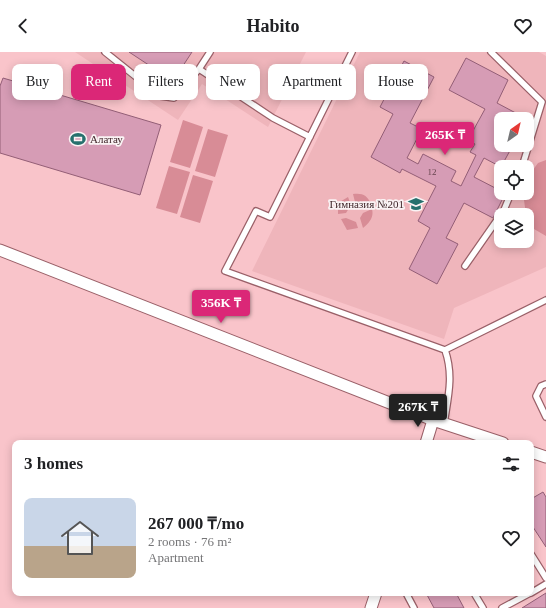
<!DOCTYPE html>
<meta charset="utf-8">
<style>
body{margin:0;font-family:Georgia,serif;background:#f6f6f6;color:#202124;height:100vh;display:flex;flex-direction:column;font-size:15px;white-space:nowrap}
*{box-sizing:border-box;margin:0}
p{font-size:13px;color:#757577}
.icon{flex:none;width:22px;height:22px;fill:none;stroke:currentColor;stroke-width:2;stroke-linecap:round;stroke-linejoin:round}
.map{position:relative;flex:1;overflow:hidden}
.drawer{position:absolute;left:12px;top:388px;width:522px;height:156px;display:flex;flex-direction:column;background:#fff;border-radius:8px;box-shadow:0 2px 10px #0003}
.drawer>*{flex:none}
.hud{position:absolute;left:12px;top:12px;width:522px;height:36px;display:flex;gap:8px}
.needle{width:26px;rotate:34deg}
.controls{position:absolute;left:494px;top:60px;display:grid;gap:8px}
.controls a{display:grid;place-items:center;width:40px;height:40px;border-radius:8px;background:#fff;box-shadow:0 2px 10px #0003;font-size:20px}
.price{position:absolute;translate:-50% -34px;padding:0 9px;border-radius:4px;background:#db2777;color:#fff;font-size:13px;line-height:26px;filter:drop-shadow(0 1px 2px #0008)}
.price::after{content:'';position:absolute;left:50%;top:24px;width:12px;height:9px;margin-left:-6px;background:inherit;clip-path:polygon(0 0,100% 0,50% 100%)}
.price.on{background:#222;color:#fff}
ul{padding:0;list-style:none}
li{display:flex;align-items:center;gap:12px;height:100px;padding:0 12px}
li span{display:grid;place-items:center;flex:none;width:112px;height:80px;border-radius:8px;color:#555}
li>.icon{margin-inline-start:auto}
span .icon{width:48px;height:48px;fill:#fffc;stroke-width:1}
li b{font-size:17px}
h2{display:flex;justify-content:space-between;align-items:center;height:48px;padding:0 12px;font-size:17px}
.pill{padding:0 14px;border-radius:8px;background:#fff;box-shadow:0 2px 10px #0003;font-size:14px;line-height:36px}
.pill.on{background:#db2777;color:#fff}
header{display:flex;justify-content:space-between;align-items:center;height:52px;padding:0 12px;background:#fff;font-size:18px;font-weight:600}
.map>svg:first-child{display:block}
.built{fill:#efb5bb;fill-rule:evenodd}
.green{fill:#d88c96}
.building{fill:#d69cb5;stroke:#935e76}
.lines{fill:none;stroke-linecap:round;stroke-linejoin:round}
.service-casing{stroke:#9a6068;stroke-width:8}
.minor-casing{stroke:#9a6068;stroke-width:13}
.service{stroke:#fff;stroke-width:5.5}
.minor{stroke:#fff;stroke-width:11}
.labels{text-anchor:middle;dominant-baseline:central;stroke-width:3.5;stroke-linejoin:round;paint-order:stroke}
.number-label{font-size:9px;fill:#66444e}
.poi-label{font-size:11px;fill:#41272b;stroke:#faf3f4;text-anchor:start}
</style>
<header><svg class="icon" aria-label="back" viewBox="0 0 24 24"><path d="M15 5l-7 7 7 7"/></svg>Habito<svg class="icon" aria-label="heart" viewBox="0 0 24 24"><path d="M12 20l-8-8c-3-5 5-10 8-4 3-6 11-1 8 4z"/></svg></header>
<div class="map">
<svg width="546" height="556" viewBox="0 0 546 556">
<rect width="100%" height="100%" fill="#f9c4ca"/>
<path class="built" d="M 75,0 L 306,0 L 268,75 L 202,32 L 178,68 Z
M 360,0 L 539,0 L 546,4 L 546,215 L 454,256 L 444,287 L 252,219 ZM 501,67 L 527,67 L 527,93 L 501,93 ZM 501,115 L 527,115 L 527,141 L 501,141 ZM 501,163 L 527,163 L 527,189 L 501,189 Z"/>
<path class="green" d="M 183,68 L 203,75 L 190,116 L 170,110 Z
M 208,77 L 228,83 L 215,125 L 195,119 Z
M 546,108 L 546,184 L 534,177 L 526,163 L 524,148 L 530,122 L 538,111 Z
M 169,114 L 190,120 L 177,162 L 156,156 Z
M 193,123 L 213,129 L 200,171 L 180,165 Z
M 353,142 C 363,141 367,143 371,152 L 364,154 L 355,150 Z
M 348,145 L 351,153 L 346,161 L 338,162 L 338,151 Z
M 372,157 C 374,165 370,170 363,176 L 360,166 L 363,161 Z
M 346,166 L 356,170 L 358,176 L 347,178 L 341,167 Z"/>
<path class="building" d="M 129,0 L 192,0 L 173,29 Z
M 466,6 L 508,28 L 497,51 L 527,67 L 501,67 L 501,93 L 513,93 L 501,115 L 484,106 L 474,125 L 501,139 L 501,141 L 505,142 L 493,166 L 464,151 L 446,186 L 458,192 L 437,232 L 409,217 L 430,176 L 418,169 L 436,134 L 402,117 L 400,121 L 371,105 L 393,62 L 380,55 L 404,9 L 434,25 L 410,71 L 422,77 L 407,106 L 418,112 L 423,102 L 456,119 L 451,129 L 461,134 L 476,103 L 470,100 L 475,92 L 468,88 L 485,57 L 449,38 Z
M 3,26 L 161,73 L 140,143 L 0,101 L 0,34 Z
M 543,440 L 546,445 L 546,495 L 531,472 L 531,447 Z
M 426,541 L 456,541 L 464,556 L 434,556 Z
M 546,541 L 546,556 L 522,556 Z"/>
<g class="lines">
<g class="service-casing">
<path id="service" d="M 105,0 L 160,44 L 174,46 L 199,17
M 210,0 L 199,17 L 273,66 L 310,85
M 352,0 L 270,165 L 256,159 L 225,219 L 445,298 L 546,248
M 491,0 L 542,50 L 522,115
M 465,214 L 504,158 L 511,141
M 546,332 L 541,334 L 536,344 L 546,365
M 444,372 C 448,345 454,324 445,298
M 531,502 L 546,526
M 406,541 L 414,556
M 474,541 L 483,556
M 531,541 L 546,532
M 502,556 L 530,541"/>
</g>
<g class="minor-casing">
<path id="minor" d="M 0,198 L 433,368 L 503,391
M 426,391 L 433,368
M 531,400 L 546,405
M 371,556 L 376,541"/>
</g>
<use href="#service" class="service"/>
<use href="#minor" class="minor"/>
</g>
<defs>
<g id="stadium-bare" transform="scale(1.2)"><path d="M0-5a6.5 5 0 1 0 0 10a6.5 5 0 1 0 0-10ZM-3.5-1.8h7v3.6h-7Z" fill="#26706d" stroke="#faf3f4" stroke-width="2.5" paint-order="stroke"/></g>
<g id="school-bare" transform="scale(1.2)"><path d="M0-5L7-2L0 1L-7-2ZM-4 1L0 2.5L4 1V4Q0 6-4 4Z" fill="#26706d" stroke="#faf3f4" stroke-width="2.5" paint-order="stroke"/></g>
</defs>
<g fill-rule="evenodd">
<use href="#stadium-bare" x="78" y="87"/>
<use href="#school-bare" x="416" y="152"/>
</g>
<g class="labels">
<g class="number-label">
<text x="432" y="120">12</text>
</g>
<g class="poi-label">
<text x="90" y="87">Алатау</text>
<text x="404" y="152" text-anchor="end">Гимназия №201</text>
</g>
</g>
</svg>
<div class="controls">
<a><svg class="needle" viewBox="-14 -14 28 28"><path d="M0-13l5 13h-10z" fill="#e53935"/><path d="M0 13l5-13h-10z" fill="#757577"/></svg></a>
<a><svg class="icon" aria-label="locate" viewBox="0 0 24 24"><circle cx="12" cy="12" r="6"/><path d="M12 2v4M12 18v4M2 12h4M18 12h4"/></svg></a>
<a><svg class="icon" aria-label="layers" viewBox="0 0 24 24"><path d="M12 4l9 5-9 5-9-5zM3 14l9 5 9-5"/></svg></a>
</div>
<b class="price" style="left:445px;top:104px">265K ₸</b>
<b class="price" style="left:221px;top:272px">356K ₸</b>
<b class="price on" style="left:418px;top:376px">267K ₸</b>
<div class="hud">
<a class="pill">Buy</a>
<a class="pill on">Rent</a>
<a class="pill">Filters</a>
<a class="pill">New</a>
<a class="pill">Apartment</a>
<a class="pill">House</a>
</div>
<section class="drawer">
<h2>3 homes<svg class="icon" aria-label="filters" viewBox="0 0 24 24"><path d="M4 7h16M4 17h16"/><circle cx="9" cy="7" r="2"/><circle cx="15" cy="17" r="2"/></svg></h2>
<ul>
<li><span style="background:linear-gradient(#c9d6e8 60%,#b9a48a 0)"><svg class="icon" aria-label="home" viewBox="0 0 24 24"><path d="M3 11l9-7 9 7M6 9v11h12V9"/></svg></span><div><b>267 000 ₸/mo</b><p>2 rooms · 76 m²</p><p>Apartment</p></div><svg class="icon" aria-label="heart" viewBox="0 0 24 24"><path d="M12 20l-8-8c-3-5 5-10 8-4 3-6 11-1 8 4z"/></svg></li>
</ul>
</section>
</div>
